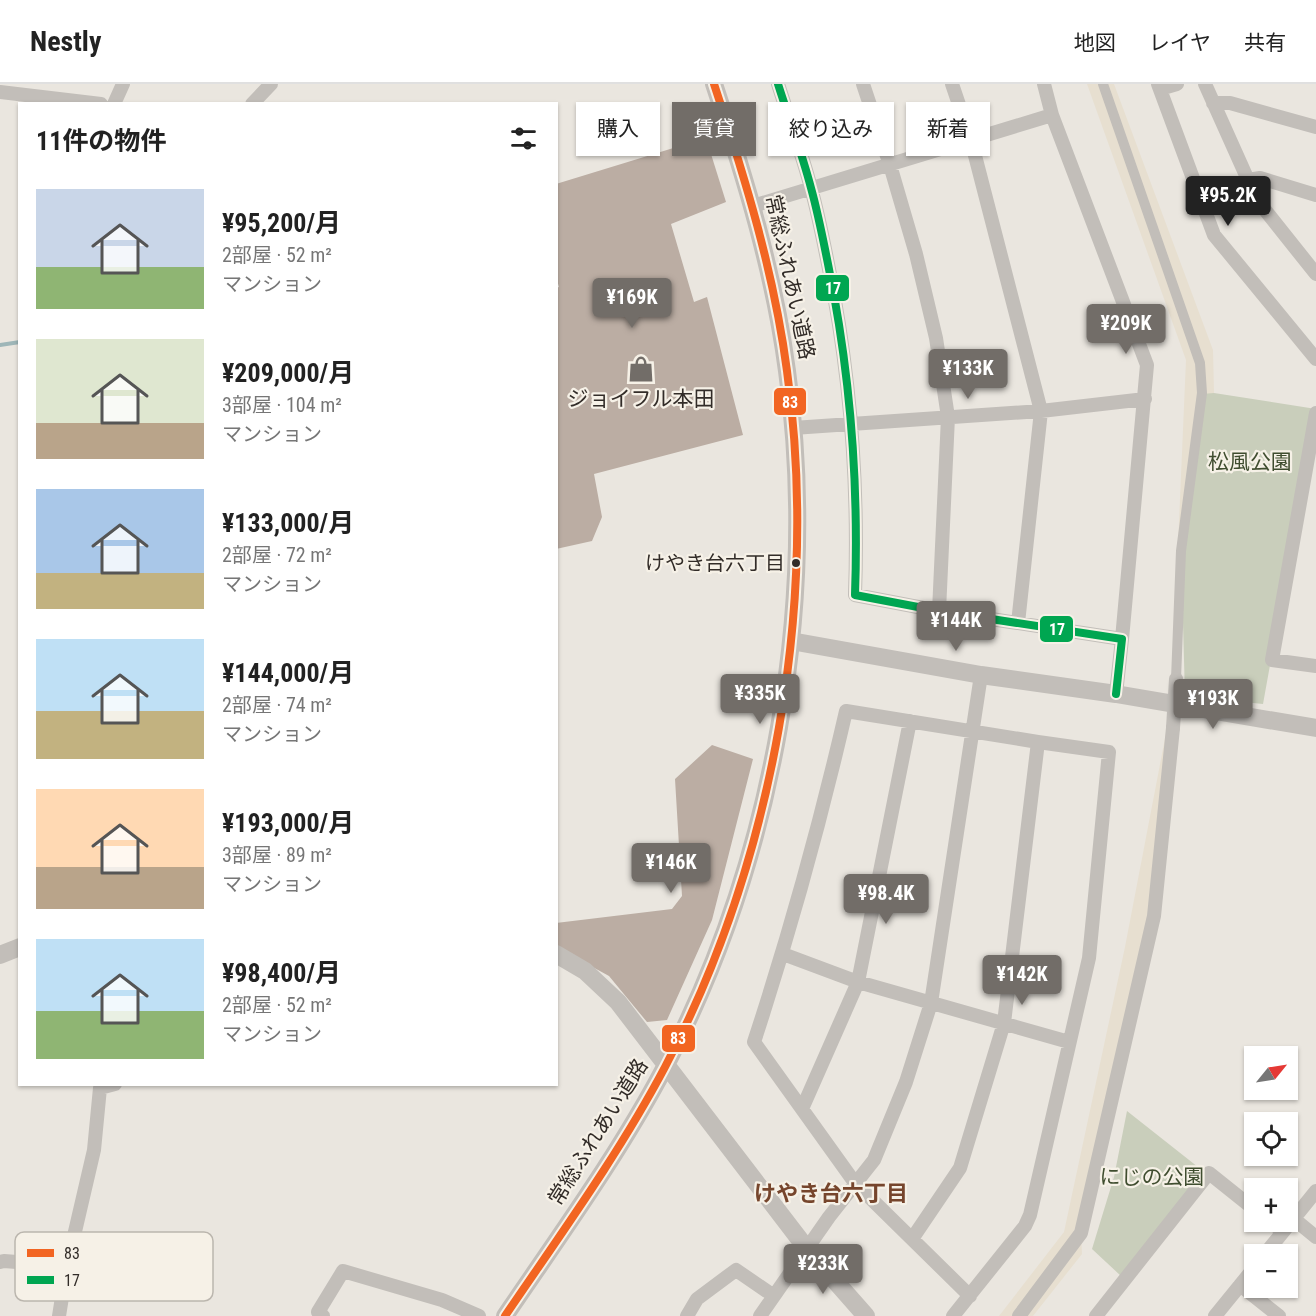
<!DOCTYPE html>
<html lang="ja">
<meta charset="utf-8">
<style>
body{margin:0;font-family:"Roboto Condensed","Noto Sans JP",sans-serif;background:#f6f6f6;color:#222;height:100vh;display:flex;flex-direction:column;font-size:22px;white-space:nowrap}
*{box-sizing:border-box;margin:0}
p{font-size:20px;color:#767676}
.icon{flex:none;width:33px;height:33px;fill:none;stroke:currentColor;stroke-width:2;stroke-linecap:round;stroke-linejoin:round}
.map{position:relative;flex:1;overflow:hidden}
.side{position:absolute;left:18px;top:18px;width:540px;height:984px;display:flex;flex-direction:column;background:#fff;border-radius:0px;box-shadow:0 2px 4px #0004}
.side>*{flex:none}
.banner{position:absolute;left:576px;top:18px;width:570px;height:54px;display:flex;gap:12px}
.needle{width:39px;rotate:60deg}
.tools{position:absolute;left:1244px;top:962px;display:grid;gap:12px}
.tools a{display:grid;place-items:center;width:54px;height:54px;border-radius:0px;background:#fff;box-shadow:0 2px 4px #0004;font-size:30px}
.price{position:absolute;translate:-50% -51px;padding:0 14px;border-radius:6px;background:#726d68;color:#fff;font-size:20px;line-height:39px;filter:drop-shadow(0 2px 3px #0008)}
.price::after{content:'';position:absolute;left:50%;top:36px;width:18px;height:14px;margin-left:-9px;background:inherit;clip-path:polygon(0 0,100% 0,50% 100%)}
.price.active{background:#222;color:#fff}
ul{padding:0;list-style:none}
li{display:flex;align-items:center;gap:18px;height:150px;padding:0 18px}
li span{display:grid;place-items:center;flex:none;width:168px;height:120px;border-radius:0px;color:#555}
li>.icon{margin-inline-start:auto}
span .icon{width:72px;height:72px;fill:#fffc;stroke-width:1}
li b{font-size:26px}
h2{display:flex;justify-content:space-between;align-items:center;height:72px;padding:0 18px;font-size:26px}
.tag{padding:0 21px;border-radius:0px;background:#fff;box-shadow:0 2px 4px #0004;font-size:21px;line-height:54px}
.tag.active{background:#726d68;color:#fff}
header{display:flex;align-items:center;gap:36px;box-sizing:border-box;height:84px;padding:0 30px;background:#fff;border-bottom:2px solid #e0e0e0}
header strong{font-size:28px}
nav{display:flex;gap:33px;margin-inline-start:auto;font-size:21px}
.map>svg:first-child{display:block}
.green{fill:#c9cebb}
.plaza{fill:#e7dfd0}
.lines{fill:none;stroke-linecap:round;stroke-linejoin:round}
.stream{stroke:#9eb6b8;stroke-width:4}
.building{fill:#bbada3}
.pedestrian{stroke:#c2beb9;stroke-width:10}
.minor{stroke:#c2beb9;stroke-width:14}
.tertiary{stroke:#c2beb9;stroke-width:18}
.minor-bridge{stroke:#c2beb9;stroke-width:14}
.bus-1-casing{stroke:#f6f1e7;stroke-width:12}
.bus-2-casing{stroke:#f6f1e7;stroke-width:12}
.bus-1{stroke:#f26522;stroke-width:8}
.bus-2{stroke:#00a651;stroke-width:8}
.bus-dot{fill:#322c28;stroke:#f6f1e7;stroke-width:2}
.labels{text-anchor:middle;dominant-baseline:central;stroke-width:4.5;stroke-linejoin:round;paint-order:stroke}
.bus-label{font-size:20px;fill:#322c28;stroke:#f6f1e7;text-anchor:end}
.street-label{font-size:21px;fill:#322c28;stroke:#f6f1e7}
.poi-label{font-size:21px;fill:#322c28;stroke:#f6f1e7}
.park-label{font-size:21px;fill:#3f4d2f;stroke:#f6f1e7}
.neighbourhood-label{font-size:22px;font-weight:bold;fill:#76452c;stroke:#f6f1e7}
.key{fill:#f6f1e7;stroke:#bbb6ae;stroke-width:1.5}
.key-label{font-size:16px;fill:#322c28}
.line-badge{stroke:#f6f1e7;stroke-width:2}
.badge-label{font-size:16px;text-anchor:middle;font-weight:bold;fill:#fff}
</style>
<header>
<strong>Nestly</strong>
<nav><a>地図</a><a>レイヤ</a><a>共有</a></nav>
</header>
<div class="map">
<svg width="1316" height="1232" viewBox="0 0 1316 1232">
<rect width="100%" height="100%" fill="#eae6df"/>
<path class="green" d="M 1202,309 L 1214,309 L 1316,325 L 1263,620 L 1185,612 L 1181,467 Z
M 1127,1027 L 1203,1087 L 1121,1192 L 1092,1165 L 1114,1093 Z"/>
<path class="plaza" d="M 1087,0 L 1114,0 L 1213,266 L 1214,309 L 1202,310 L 1181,467 L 1179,631 L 1154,832 L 1081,1149 L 1082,1170 L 1033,1232 L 999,1232 L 1064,1148 L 1125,863 L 1171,623 L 1186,276 Z"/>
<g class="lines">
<path class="stream" d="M 0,261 L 20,258"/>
</g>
<path class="building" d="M 706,54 L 726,118 L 671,140 L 694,218 L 707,213 L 743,351 L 594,390 L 602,433 L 592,457 L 556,465 L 556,204 L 559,203 L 556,193 L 556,100 Z
M 712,661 L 753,675 L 712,836 L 667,936 L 647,938 L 609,892 L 556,863 L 556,839 L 672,825 L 682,812 L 675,695 Z"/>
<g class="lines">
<path class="pedestrian" d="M 1103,0 L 1200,279 L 1202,309 L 1181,467 L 1176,595"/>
<path class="minor" d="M 778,0 C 789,35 802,69 811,104 C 818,129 823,155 828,180 C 851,292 859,397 855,511 L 939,527 L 1122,555 L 1116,610
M 863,0 L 890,81 L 916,170 L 936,254 L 948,333 L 939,527
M 952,0 L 971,56 L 1041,327 L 1018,539
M 1044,0 L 1052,31 L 1147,281 L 1122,555
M 1158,0 L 1214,151 L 1316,275
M 1205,0 L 1257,116 L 1316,190
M 1160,5 L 1177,0
M 0,8 L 101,20
M 1213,19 L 1230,19 L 1316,43
M 114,20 L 123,0
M 252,20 L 271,0
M 1248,96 L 1260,94 L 1316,111
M 753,122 L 1052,31
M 1316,329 L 1272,576 L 1316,582
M 793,344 L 1041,327 L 1145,315
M 783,870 L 858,898 L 1069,958
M 802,1025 L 858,898 L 910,637
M 1294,1135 L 1316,1153
M 1270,1137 L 1283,1148
M 912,1155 L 960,1084 L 1004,939 L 1038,658
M 1265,1170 L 1316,1107
M 0,1178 L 4,1177 L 67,1182 L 94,1066 L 100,1004 L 115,1000
M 1240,1201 L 1279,1232
M 59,1232 L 67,1182
M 323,1232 L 318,1228 L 343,1187 L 442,1216 L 479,1232
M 687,1232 L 697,1215 L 736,1186 L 774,1212
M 760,1232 L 829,1133 L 874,1076 L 906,998 L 931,919 L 981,591
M 953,1232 L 1025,1142 L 1030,1131 L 1089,874 L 1109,668 L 1038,658 L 846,627 C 820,740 790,848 754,958 L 855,1099 L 970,1212
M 1019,1232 L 1081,1149 L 1154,832 L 1173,644
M 1096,1232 L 1209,1089 L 1254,1125
M 1215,1232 L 1254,1184"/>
<path class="tertiary" d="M 791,557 L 981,591 L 1116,610 L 1316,644
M 556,870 L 585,887 L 618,918 L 807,1165 L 866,1232
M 0,871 L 20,863
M 505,1232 C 560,1151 619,1070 665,983 C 774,775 819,519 787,287 C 774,188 745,94 714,0"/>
<path class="minor-bridge" d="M 1173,644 L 1176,595"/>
<g class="bus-1-casing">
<path id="bus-1" d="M 505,1232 C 560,1151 619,1070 665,983 C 774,775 819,519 787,287 C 774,188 745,94 714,0"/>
</g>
<g class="bus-2-casing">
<path id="bus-2" d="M 778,0 C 789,35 802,69 811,104 C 818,129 823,155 828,180 C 851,292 859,397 855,511 L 939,527 L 1122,555 L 1116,610"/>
</g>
<use href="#bus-1" class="bus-1"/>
<use href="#bus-2" class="bus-2"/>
</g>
<defs>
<g id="shop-bare" transform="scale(2.07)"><path d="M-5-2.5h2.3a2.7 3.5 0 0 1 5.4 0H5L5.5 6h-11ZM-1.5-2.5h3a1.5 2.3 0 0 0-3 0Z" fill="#726d68" stroke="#f6f1e7" stroke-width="2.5" paint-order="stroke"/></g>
</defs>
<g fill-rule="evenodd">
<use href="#shop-bare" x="641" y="285"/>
</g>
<circle class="bus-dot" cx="796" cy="479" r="5"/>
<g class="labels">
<g class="bus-label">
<text x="785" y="479">けやき台六丁目</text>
</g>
<g class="street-label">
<text transform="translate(790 193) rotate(78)">常総ふれあい道路</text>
<text transform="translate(598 1048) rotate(-58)">常総ふれあい道路</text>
</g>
<g class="poi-label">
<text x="641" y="315">ジョイフル本田</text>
</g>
<g class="park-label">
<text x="1250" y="378">松風公園</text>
<text x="1152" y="1093">にじの公園</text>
</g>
<g class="neighbourhood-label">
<text x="831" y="1109">けやき台六丁目</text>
</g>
</g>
<rect x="15" y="1148" width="198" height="69" rx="9" class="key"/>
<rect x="27" y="1165" width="27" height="8" fill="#f26522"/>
<rect x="27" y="1192" width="27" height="8" fill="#00a651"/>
<g class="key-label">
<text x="64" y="1175">83</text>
<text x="64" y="1202">17</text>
</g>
<g class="line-badge">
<rect x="815" y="190" width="35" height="28" rx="6" fill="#00a651"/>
<rect x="773" y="303" width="34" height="29" rx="6" fill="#f26522"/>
<rect x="1039" y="531" width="35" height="28" rx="6" fill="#00a651"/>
<rect x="661" y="940" width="35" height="29" rx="6" fill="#f26522"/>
</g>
<g class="badge-label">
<text x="833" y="210">17</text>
<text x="790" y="324">83</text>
<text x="1057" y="551">17</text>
<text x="678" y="960">83</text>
</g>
</svg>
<div class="tools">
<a><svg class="needle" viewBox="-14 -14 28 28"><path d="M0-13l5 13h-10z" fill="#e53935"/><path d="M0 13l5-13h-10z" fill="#767676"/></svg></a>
<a><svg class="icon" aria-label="locate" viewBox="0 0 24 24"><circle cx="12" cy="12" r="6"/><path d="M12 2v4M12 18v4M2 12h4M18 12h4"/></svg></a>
<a>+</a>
<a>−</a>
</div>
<b class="price active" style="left:1228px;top:143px">¥95.2K</b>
<b class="price" style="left:632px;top:245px">¥169K</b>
<b class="price" style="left:1126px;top:271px">¥209K</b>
<b class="price" style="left:968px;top:316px">¥133K</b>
<b class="price" style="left:956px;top:568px">¥144K</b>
<b class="price" style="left:760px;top:641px">¥335K</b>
<b class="price" style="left:1213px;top:646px">¥193K</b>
<b class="price" style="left:671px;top:810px">¥146K</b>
<b class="price" style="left:886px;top:841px">¥98.4K</b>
<b class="price" style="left:1022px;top:922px">¥142K</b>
<b class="price" style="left:823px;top:1211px">¥233K</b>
<div class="banner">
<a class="tag">購入</a>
<a class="tag active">賃貸</a>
<a class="tag">絞り込み</a>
<a class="tag">新着</a>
</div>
<section class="side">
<h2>11件の物件<svg class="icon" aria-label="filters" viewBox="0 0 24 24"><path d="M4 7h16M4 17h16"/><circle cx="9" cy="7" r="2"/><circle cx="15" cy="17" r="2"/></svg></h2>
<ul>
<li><span style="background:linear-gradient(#c9d6e8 65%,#8fb573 0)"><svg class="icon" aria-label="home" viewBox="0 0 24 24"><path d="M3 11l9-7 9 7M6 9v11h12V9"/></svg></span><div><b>¥95,200/月</b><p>2部屋 · 52 m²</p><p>マンション</p></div></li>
<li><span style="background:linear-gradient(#dfe7d0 70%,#b9a48a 0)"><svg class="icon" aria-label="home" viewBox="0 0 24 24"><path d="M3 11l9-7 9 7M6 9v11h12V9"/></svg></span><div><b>¥209,000/月</b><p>3部屋 · 104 m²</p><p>マンション</p></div></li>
<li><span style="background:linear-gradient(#a9c7e8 70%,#c2b280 0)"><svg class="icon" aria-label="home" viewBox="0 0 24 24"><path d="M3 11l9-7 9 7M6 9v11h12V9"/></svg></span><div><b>¥133,000/月</b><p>2部屋 · 72 m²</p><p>マンション</p></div></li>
<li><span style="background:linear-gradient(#bfe0f5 60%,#c2b280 0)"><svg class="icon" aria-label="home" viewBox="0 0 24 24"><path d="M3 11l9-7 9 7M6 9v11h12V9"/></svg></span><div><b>¥144,000/月</b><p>2部屋 · 74 m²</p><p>マンション</p></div></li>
<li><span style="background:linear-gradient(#ffd9b3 65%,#b9a48a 0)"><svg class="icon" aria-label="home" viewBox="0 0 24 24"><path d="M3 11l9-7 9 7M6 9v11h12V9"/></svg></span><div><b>¥193,000/月</b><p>3部屋 · 89 m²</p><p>マンション</p></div></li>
<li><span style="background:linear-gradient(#bfe0f5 60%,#8fb573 0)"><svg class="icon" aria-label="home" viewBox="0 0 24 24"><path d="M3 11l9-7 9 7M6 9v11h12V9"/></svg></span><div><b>¥98,400/月</b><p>2部屋 · 52 m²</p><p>マンション</p></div></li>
</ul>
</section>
</div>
